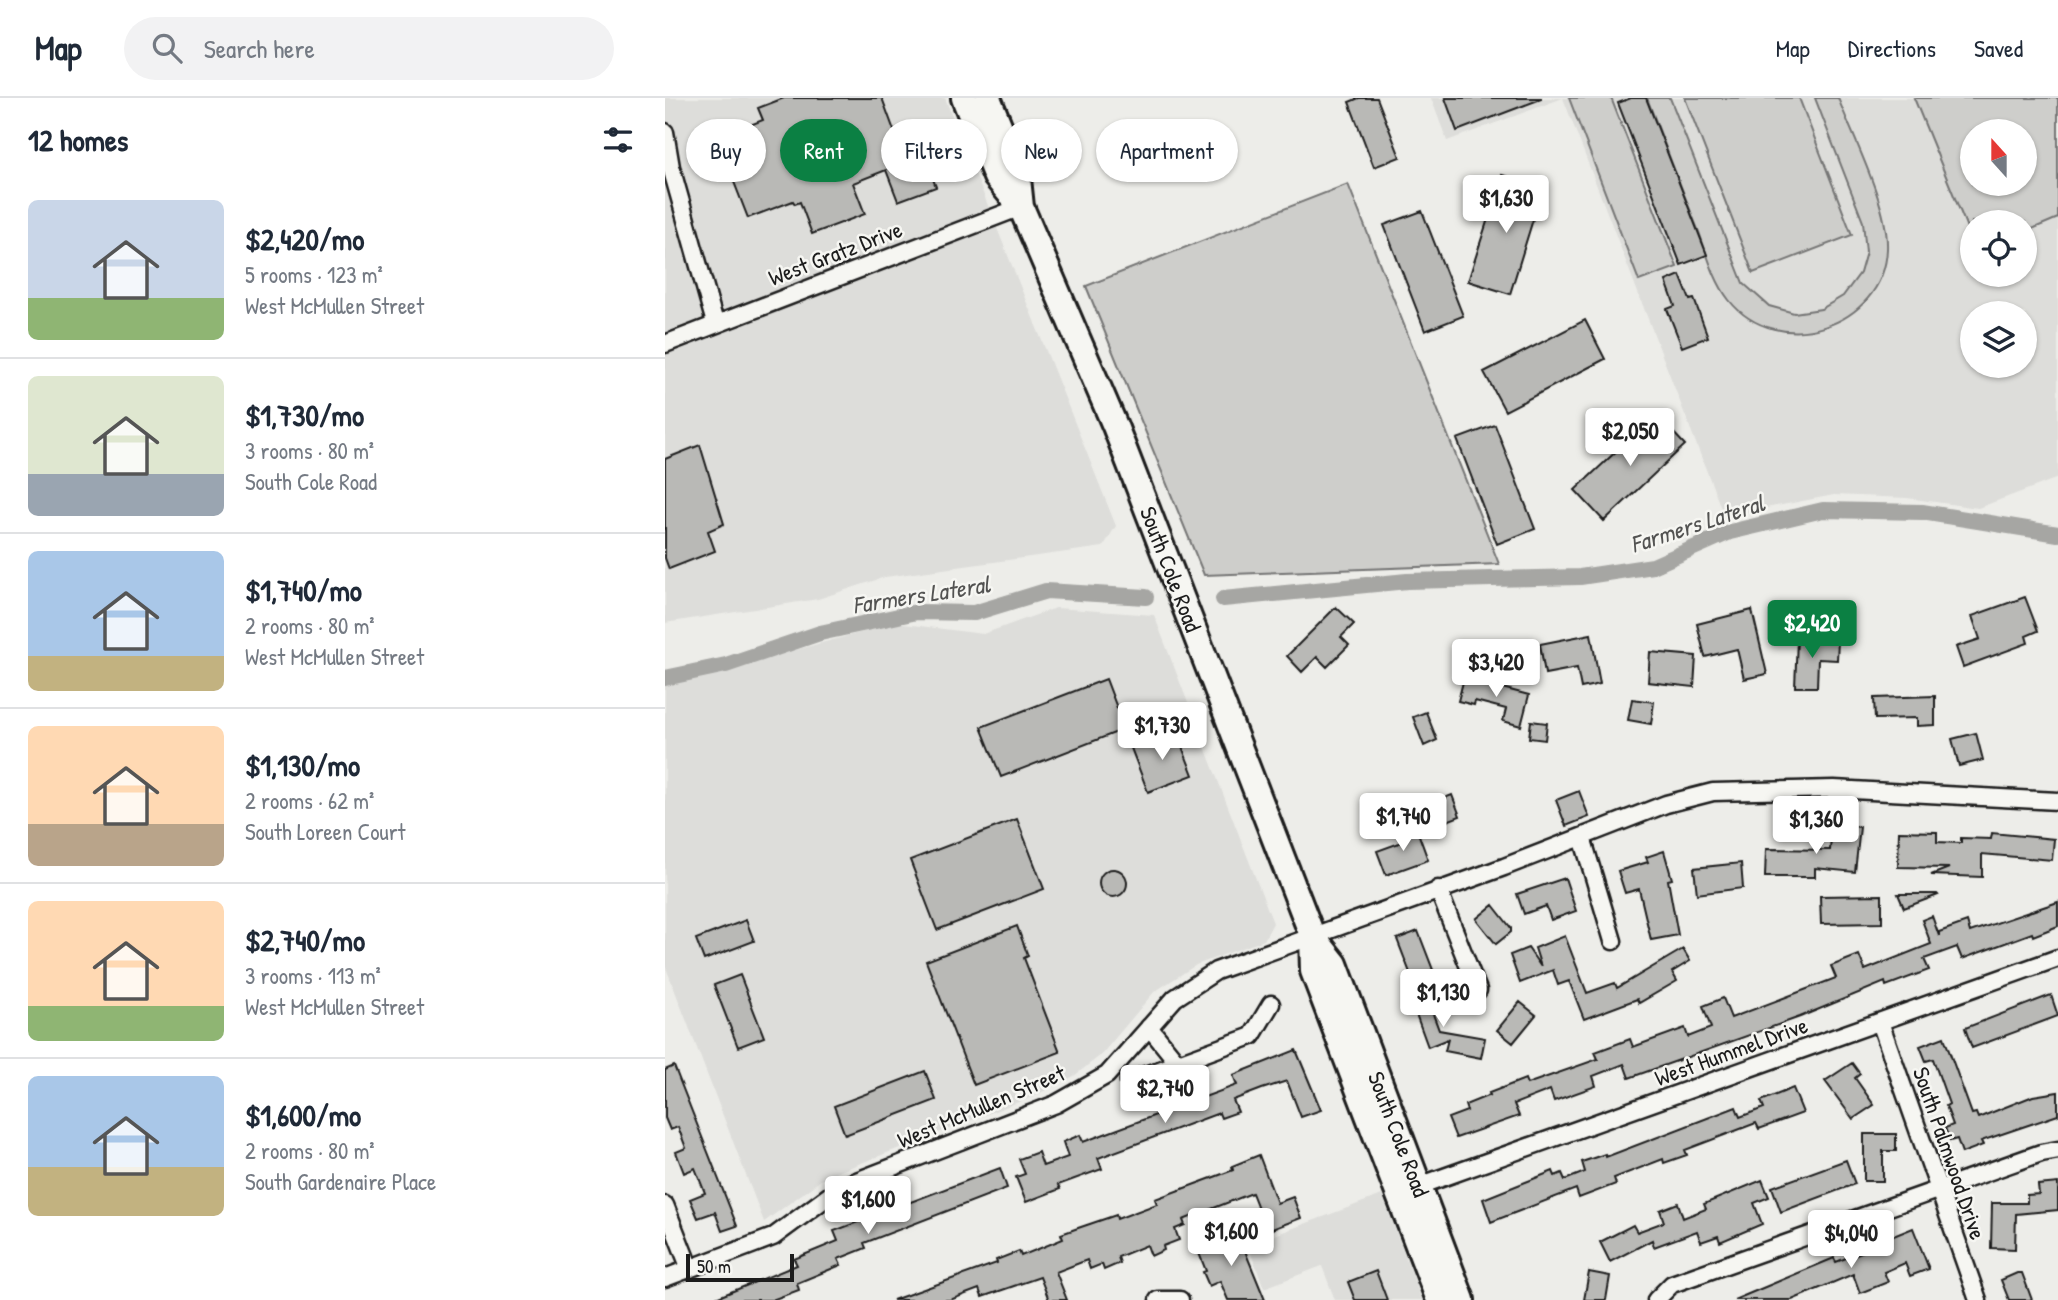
<!DOCTYPE html>
<meta charset="utf-8">
<style>
body{margin:0;font-family:"Patrick Hand",sans-serif;background:#f2f2f3;color:#1f2937;height:100vh;display:flex;flex-direction:column;font-size:26px;white-space:nowrap}
*{box-sizing:border-box;margin:0}
p{font-size:23px;color:#747a83}
.icon{flex:none;width:38px;height:38px;fill:none;stroke:currentColor;stroke-width:2;stroke-linecap:round;stroke-linejoin:round}
.map{position:relative;flex:1;overflow:hidden}
.panel{display:flex;flex-direction:column;background:#fff;width:665px}
.panel>*{flex:none}
.hud{position:absolute;left:21px;top:21px;width:665px;height:63px;display:flex;gap:14px}
.needle{width:46px;rotate:339deg}
.fabs{position:absolute;left:1295px;top:21px;display:grid;gap:14px}
.fabs a{display:grid;place-items:center;width:77px;height:77px;border-radius:50%;background:#fff;box-shadow:0 2px 5px #0004;font-size:35px}
.scale{position:absolute;left:21px;bottom:18px;width:108px;box-sizing:border-box;padding-left:7px;border:4px solid #1c1c1c;border-top:0;font-size:19px;line-height:24px;white-space:nowrap;color:#1c1c1c;-webkit-text-stroke:5px #f6f6f2;paint-order:stroke}
.price{position:absolute;translate:-50% -60px;padding:0 16px;border-radius:7px;background:#fff;color:#222;font-size:23px;line-height:46px;filter:drop-shadow(0 2px 4px #0008)}
.price::after{content:'';position:absolute;left:50%;top:42px;width:21px;height:16px;margin-left:-10px;background:inherit;clip-path:polygon(0 0,100% 0,50% 100%)}
.price.selected{background:#0b8043;color:#fff}
ul{padding:0;list-style:none}
li{display:flex;align-items:center;gap:21px;height:175px;padding:0 28px}
li+li{border-top:2px solid #e0e1e3}
li span{display:grid;place-items:center;flex:none;width:196px;height:140px;border-radius:10px;color:#555}
li>.icon{margin-inline-start:auto}
span .icon{width:84px;height:84px;fill:#fffc;stroke-width:1}
li b{font-size:30px}
h2{display:flex;justify-content:space-between;align-items:center;height:84px;padding:0 28px;font-size:30px}
.chip{padding:0 24px;border-radius:32px;background:#fff;box-shadow:0 2px 5px #0004;font-size:24px;line-height:63px}
.chip.selected{background:#0b8043;color:#fff}
header{display:flex;align-items:center;gap:42px;box-sizing:border-box;height:98px;padding:0 35px;background:#fff;border-bottom:2px solid #e0e1e3}
header strong{font-size:33px}
nav{display:flex;gap:38px;margin-inline-start:auto;font-size:24px}
.search{width:490px;height:63px;background:#f2f2f3;display:flex;align-items:center;gap:18px;box-sizing:border-box;padding:0 24px;border-radius:38px;color:#747a83;font-size:26px}
main{display:flex;flex:1;min-height:0}
.map>svg:first-child{display:block}
.built{fill:#ddddda;fill-rule:evenodd}
.green{fill:#cececb;stroke:#757574;stroke-width:2;fill-rule:evenodd}
.lines{fill:none;stroke-linecap:round;stroke-linejoin:round}
.canal{stroke:#a6a6a3;stroke-width:16}
.building{fill:#b9b9b6;stroke:#1c1c1c;stroke-width:2}
.street-casing{stroke:#1c1c1c;stroke-width:21}
.primary-casing{stroke:#1c1c1c;stroke-width:30}
.street{stroke:#f6f6f2;stroke-width:16}
.primary{stroke:#f6f6f2;stroke-width:24}
.labels{text-anchor:middle;dominant-baseline:central;stroke-width:5;stroke-linejoin:round;paint-order:stroke}
.street-label{font-size:23px;fill:#1c1c1c;stroke:#f6f6f2}
.water-label{font-size:24px;font-style:italic;fill:#535352;stroke:#f6f6f2}
</style>
<header>
<strong>Map</strong>
<div class="search"><svg class="icon" aria-label="search" viewBox="0 0 24 24"><circle cx="10" cy="10" r="6"/><path d="M15 15l6 6"/></svg>Search here</div>
<nav><a>Map</a><a>Directions</a><a>Saved</a></nav>
</header>
<main>
<section class="panel">
<h2>12 homes<svg class="icon" aria-label="filters" viewBox="0 0 24 24"><path d="M4 7h16M4 17h16"/><circle cx="9" cy="7" r="2"/><circle cx="15" cy="17" r="2"/></svg></h2>
<ul>
<li><span style="background:linear-gradient(#c9d6e8 70%,#8fb573 0)"><svg class="icon" aria-label="home" viewBox="0 0 24 24"><path d="M3 11l9-7 9 7M6 9v11h12V9"/></svg></span><div><b>$2,420/mo</b><p>5 rooms · 123 m²</p><p>West McMullen Street</p></div></li>
<li><span style="background:linear-gradient(#dfe7d0 70%,#9aa5b1 0)"><svg class="icon" aria-label="home" viewBox="0 0 24 24"><path d="M3 11l9-7 9 7M6 9v11h12V9"/></svg></span><div><b>$1,730/mo</b><p>3 rooms · 80 m²</p><p>South Cole Road</p></div></li>
<li><span style="background:linear-gradient(#a9c7e8 75%,#c2b280 0)"><svg class="icon" aria-label="home" viewBox="0 0 24 24"><path d="M3 11l9-7 9 7M6 9v11h12V9"/></svg></span><div><b>$1,740/mo</b><p>2 rooms · 80 m²</p><p>West McMullen Street</p></div></li>
<li><span style="background:linear-gradient(#ffd9b3 70%,#b9a48a 0)"><svg class="icon" aria-label="home" viewBox="0 0 24 24"><path d="M3 11l9-7 9 7M6 9v11h12V9"/></svg></span><div><b>$1,130/mo</b><p>2 rooms · 62 m²</p><p>South Loreen Court</p></div></li>
<li><span style="background:linear-gradient(#ffd9b3 75%,#8fb573 0)"><svg class="icon" aria-label="home" viewBox="0 0 24 24"><path d="M3 11l9-7 9 7M6 9v11h12V9"/></svg></span><div><b>$2,740/mo</b><p>3 rooms · 113 m²</p><p>West McMullen Street</p></div></li>
<li><span style="background:linear-gradient(#a9c7e8 65%,#c2b280 0)"><svg class="icon" aria-label="home" viewBox="0 0 24 24"><path d="M3 11l9-7 9 7M6 9v11h12V9"/></svg></span><div><b>$1,600/mo</b><p>2 rooms · 80 m²</p><p>South Gardenaire Place</p></div></li>
</ul>
</section>
<div class="map">
<svg width="1393" height="1202" viewBox="0 0 1393 1202">
<rect width="100%" height="100%" fill="#edede9"/>
<filter id="ink" filterUnits="userSpaceOnUse"><feTurbulence type="fractalNoise" baseFrequency=".0143" numOctaves="2"/><feDisplacementMap in="SourceGraphic" scale="14" xChannelSelector="R" yChannelSelector="G"/><feConvolveMatrix kernelMatrix="1 2 1 2 8 2 1 2 1" color-interpolation-filters="sRGB"/></filter>
<g filter="url(#ink)">
<path class="built" d="M 0,0 L 280,0 L 451,428 L 438,449 L 220,479 L 153,501 L 0,525 Z
M 766,0 L 1393,0 L 1393,380 L 1313,410 L 1242,400 L 1169,397 L 1059,418 L 898,0 L 782,43 ZM 1307,33 L 1360,33 L 1360,86 L 1307,86 ZM 1307,124 L 1360,124 L 1360,177 L 1307,177 ZM 1307,215 L 1360,215 L 1360,268 L 1307,268 Z
M 391,510 L 489,517 L 608,825 L 599,842 L 531,867 L 489,894 L 436,957 L 409,978 L 369,998 L 160,1079 L 99,1124 L 0,867 L 0,587 L 231,525 L 318,536 Z
M 717,1097 L 757,1202 L 670,1202 L 657,1168 L 599,1190 L 583,1147 Z"/>
<path class="green" d="M 904,0 L 946,0 L 1012,169 L 974,183 Z
M 982,0 L 1005,0 L 1078,185 L 1104,208 L 1129,215 L 1156,211 L 1178,198 L 1195,175 L 1201,154 L 1198,124 L 1150,0 L 1173,0 C 1189,41 1224,109 1222,151 C 1219,229 1112,263 1064,202 C 1049,183 1042,156 1034,134 C 1016,89 999,45 982,0 Z
M 1020,0 L 1134,0 L 1187,137 L 1088,175 Z
M 1249,0 L 1393,0 L 1393,120 L 1360,134 L 1360,124 L 1307,124 L 1307,142 ZM 1307,33 L 1360,33 L 1360,86 L 1307,86 Z
M 683,86 L 834,466 L 539,477 L 421,188 Z"/>
<g class="lines">
<path class="canal" d="M 558,501 L 742,483 L 915,479 L 988,468 L 1065,434 L 1158,412 L 1257,414 L 1393,436
M 0,580 L 61,567 L 155,535 L 252,514 L 309,515 L 381,493 L 481,499"/>
</g>
<path class="building" d="M 119,0 L 217,0 L 234,46 L 239,44 L 246,62 L 259,57 L 271,89 L 233,103 L 221,72 L 188,85 L 200,116 L 147,136 L 135,104 L 130,106 L 128,103 L 83,120 L 52,40 L 98,22 L 93,10 Z
M 694,0 L 712,0 L 735,59 L 709,69 L 684,4 Z
M 780,0 L 876,0 L 876,1 L 792,33 Z
M 966,0 L 981,0 L 1042,157 L 1016,167 L 953,5 Z
M 837,77 L 878,89 L 845,196 L 803,183 Z
M 757,113 L 798,218 L 760,233 L 719,127 Z
M 1015,177 L 1025,202 L 1029,201 L 1043,239 L 1017,249 L 1002,211 L 1010,208 L 1001,183 Z
M 920,222 L 940,261 L 840,313 L 819,274 Z
M 991,316 L 1020,347 L 939,423 L 910,392 Z
M 830,327 L 870,431 L 832,446 L 792,341 Z
M 35,347 L 59,426 L 43,433 L 50,453 L 4,471 L 0,460 L 0,361 Z
M 1360,499 L 1373,533 L 1361,538 L 1363,545 L 1298,569 L 1291,549 L 1315,541 L 1307,518 Z
M 671,509 L 689,526 L 676,539 L 684,547 L 662,569 L 652,559 L 637,574 L 622,558 Z
M 1087,512 L 1102,576 L 1079,581 L 1072,551 L 1040,559 L 1032,526 Z
M 926,536 L 935,586 L 916,590 L 912,570 L 880,576 L 875,546 Z
M 1132,541 L 1173,543 L 1172,562 L 1153,561 L 1152,589 L 1130,589 Z
M 985,554 L 1031,558 L 1029,589 L 983,584 Z
M 799,580 L 864,597 L 856,628 L 838,623 L 841,611 L 810,603 L 809,607 L 793,603 Z
M 441,581 L 460,631 L 336,679 L 316,629 Z
M 1270,598 L 1270,627 L 1252,628 L 1252,620 L 1210,621 L 1209,600 Z
M 967,601 L 989,604 L 986,626 L 963,622 Z
M 761,614 L 772,642 L 759,648 L 748,619 Z
M 866,623 L 882,625 L 880,642 L 864,640 Z
M 511,633 L 528,677 L 483,694 L 466,650 Z
M 1311,635 L 1318,662 L 1294,668 L 1287,641 Z
M 914,693 L 924,719 L 901,728 L 891,702 Z
M 787,697 L 795,718 L 772,727 L 764,706 Z
M 352,721 L 379,791 L 272,832 L 245,762 Z
M 1167,726 L 1195,729 L 1190,774 L 1150,770 L 1150,779 L 1100,779 L 1101,751 L 1165,752 Z
M 751,729 L 763,762 L 721,777 L 712,753 L 740,743 L 737,734 Z
M 1234,733 L 1272,734 L 1272,744 L 1296,745 L 1296,740 L 1326,741 L 1327,735 L 1389,741 L 1387,762 L 1317,756 L 1317,779 L 1266,777 L 1284,770 L 1233,769 Z
M 999,753 L 1007,781 L 1003,782 L 1013,837 L 986,842 L 974,791 L 960,795 L 953,773 L 983,764 L 981,759 Z
M 1076,765 L 1078,790 L 1032,796 L 1029,770 Z
M434 785a14 14 0 1 1 28 0a14 14 0 1 1-28 0Z
M 900,780 L 911,813 L 886,822 L 881,808 L 859,816 L 852,796 Z
M 1233,796 L 1272,796 L 1273,797 L 1239,810 Z
M 1217,797 L 1217,825 L 1156,826 L 1155,798 Z
M 1393,804 L 1393,828 L 1368,838 L 1367,835 L 1297,861 L 1292,849 L 1259,861 L 1264,872 L 1221,888 L 1220,884 L 1135,919 L 964,980 L 959,966 L 928,978 L 931,988 L 889,1003 L 885,992 L 849,1006 L 854,1018 L 791,1040 L 783,1020 L 802,1013 L 800,1007 L 825,997 L 824,995 L 860,981 L 862,986 L 933,961 L 930,954 L 965,941 L 968,949 L 1020,930 L 1023,939 L 1046,930 L 1038,908 L 1058,900 L 1066,920 L 1171,880 L 1166,868 L 1194,857 L 1200,872 L 1266,846 L 1257,822 L 1267,818 L 1274,838 L 1274,834 L 1302,824 L 1305,834 Z
M 828,807 L 846,830 L 846,834 L 831,846 L 811,821 Z
M 81,822 L 89,843 L 39,862 L 31,841 Z
M 352,828 L 363,858 L 359,860 L 395,954 L 309,987 L 261,863 Z
M 753,833 L 768,872 L 747,880 L 732,841 Z
M 900,838 L 922,895 L 950,885 L 952,890 L 1018,851 L 1025,863 L 1007,874 L 1012,883 L 974,905 L 972,901 L 919,921 L 904,883 L 893,887 L 888,872 L 855,885 L 845,857 L 863,850 L 876,869 L 870,850 Z
M 75,877 L 99,939 L 73,949 L 49,887 Z
M 758,889 L 774,932 L 820,940 L 816,960 L 780,953 L 783,941 L 763,949 L 743,894 Z
M 1386,897 L 1393,918 L 1307,950 L 1300,930 Z
M 855,904 L 871,917 L 848,945 L 832,932 Z
M 1279,939 L 1307,1016 L 1311,1015 L 1313,1020 L 1368,998 L 1393,994 L 1393,1017 L 1316,1043 L 1318,1047 L 1297,1055 L 1292,1041 L 1285,1043 L 1280,1030 L 1288,1027 L 1281,1008 L 1284,1006 L 1268,961 L 1261,963 L 1255,948 Z
M 631,952 L 656,1012 L 636,1019 L 622,983 L 597,991 L 568,1002 L 573,1014 L 556,1020 L 554,1015 L 433,1060 L 437,1071 L 393,1087 L 395,1091 L 361,1104 L 351,1079 L 360,1076 L 354,1061 L 373,1054 L 378,1068 L 403,1059 L 398,1044 L 415,1037 L 418,1044 L 572,987 L 568,977 Z
M 1187,965 L 1195,976 L 1190,980 L 1209,1007 L 1188,1021 L 1160,983 Z
M 9,968 L 72,1128 L 57,1133 L 50,1114 L 33,1120 L 25,1101 L 40,1095 L 30,1070 L 19,1075 L 11,1054 L 21,1050 L 13,1029 L 5,1032 L 0,1020 L 0,972 Z
M 260,973 L 271,1002 L 180,1037 L 169,1008 Z
M 1128,990 L 1138,1015 L 1094,1031 L 1091,1025 L 1020,1052 L 1022,1057 L 999,1065 L 998,1061 L 949,1080 L 951,1086 L 914,1100 L 911,1091 L 826,1124 L 818,1101 L 888,1073 L 890,1078 L 897,1075 L 900,1082 L 920,1074 L 917,1064 L 940,1056 L 941,1059 L 1071,1009 L 1075,1019 L 1099,1010 L 1096,1003 Z
M 1199,1036 L 1231,1036 L 1231,1053 L 1218,1053 L 1218,1083 L 1199,1083 Z
M 594,1057 L 612,1105 L 628,1099 L 636,1120 L 602,1133 L 587,1095 L 518,1122 L 520,1127 L 510,1131 L 514,1142 L 498,1148 L 499,1152 L 486,1158 L 482,1147 L 453,1159 L 455,1165 L 439,1172 L 437,1166 L 425,1171 L 422,1162 L 391,1174 L 402,1202 L 384,1202 L 375,1179 L 317,1199 L 314,1191 L 285,1202 L 228,1202 L 332,1165 L 331,1162 L 354,1153 L 356,1158 L 398,1141 L 396,1136 L 413,1130 L 451,1117 L 452,1121 L 492,1106 L 490,1101 L 568,1072 L 567,1068 Z
M 1181,1062 L 1190,1086 L 1116,1114 L 1107,1089 Z
M 335,1070 L 342,1090 L 199,1145 L 201,1150 L 173,1161 L 176,1167 L 132,1185 L 134,1192 L 107,1202 L 46,1202 L 132,1167 L 129,1161 L 173,1143 L 169,1133 Z
M 1097,1082 L 1104,1099 L 1089,1105 L 1097,1126 L 1055,1144 L 1053,1138 L 1036,1144 L 1032,1133 L 989,1149 L 987,1142 L 945,1164 L 935,1144 L 968,1127 L 972,1134 L 999,1124 L 995,1112 L 1013,1105 L 1018,1120 L 1041,1111 L 1039,1106 Z
M 1393,1085 L 1393,1112 L 1351,1116 L 1350,1151 L 1326,1150 L 1327,1105 L 1362,1105 L 1362,1097 L 1374,1096 L 1373,1087 Z
M 1248,1130 L 1264,1171 L 1245,1178 L 1240,1165 L 1219,1174 L 1223,1184 L 1195,1195 L 1188,1176 L 1127,1202 L 1069,1202 L 1169,1160 L 1171,1164 L 1217,1146 L 1216,1143 Z
M 573,1132 L 582,1158 L 600,1202 L 563,1202 L 555,1183 L 544,1188 L 538,1174 L 541,1173 L 534,1155 L 547,1150 L 544,1143 Z
M 711,1173 L 722,1202 L 690,1202 L 683,1184 Z
M 924,1174 L 945,1178 L 941,1202 L 919,1202 Z
M 1352,1175 L 1357,1175 L 1367,1202 L 1344,1202 L 1336,1182 Z"/>
<g class="lines">
<g class="street-casing">
<path id="street" d="M 0,34 L 6,69 L 50,225
M 0,246 L 356,109
M 917,739 L 948,843
M 773,791 L 813,892
M 1215,924 L 1313,1202
M 484,929 L 513,965
M 464,983 L 587,938 L 606,906
M 754,1088 L 1393,860
M 0,1107 L 25,1171
M 0,1180 L 108,1139 L 176,1089 L 391,1006 L 442,977 L 510,900 L 551,873 L 839,769 L 1001,706 L 1048,694 L 1169,691 L 1393,703
M 493,1202 L 515,1202
M 991,1202 L 1007,1186 L 1376,1055 L 1393,1052"/>
</g>
<g class="primary-casing">
<path id="primary" d="M 299,0 L 331,79 L 356,109
M 323,0 L 352,71 L 356,109 L 450,328 L 647,837 L 670,866 L 797,1202
M 647,837 L 648,873 L 774,1202"/>
</g>
<use href="#street" class="street"/>
<use href="#primary" class="primary"/>
</g>
</g>
<g class="labels">
<g class="street-label">
<text transform="translate(170 155) rotate(-21)">West Gratz Drive</text>
<text transform="translate(506 471) rotate(69)">South Cole Road</text>
<text transform="translate(1066 953) rotate(-20)">West Hummel Drive</text>
<text transform="translate(316 1008) rotate(-23)">West McMullen Street</text>
<text transform="translate(734 1036) rotate(69)">South Cole Road</text>
<text transform="translate(1285 1055) rotate(71)">South Palmwood Drive</text>
</g>
<g class="water-label">
<text transform="translate(1032 425) rotate(-18)">Farmers Lateral</text>
<text transform="translate(256 496) rotate(-9)">Farmers Lateral</text>
</g>
</g>
</svg>
<div class="fabs">
<a><svg class="needle" viewBox="-14 -14 28 28"><path d="M0-13l5 13h-10z" fill="#e53935"/><path d="M0 13l5-13h-10z" fill="#747a83"/></svg></a>
<a><svg class="icon" aria-label="locate" viewBox="0 0 24 24"><circle cx="12" cy="12" r="6"/><path d="M12 2v4M12 18v4M2 12h4M18 12h4"/></svg></a>
<a><svg class="icon" aria-label="layers" viewBox="0 0 24 24"><path d="M12 4l9 5-9 5-9-5zM3 14l9 5 9-5"/></svg></a>
</div>
<div class="scale">50 m</div>
<b class="price" style="left:841px;top:137px">$1,630</b>
<b class="price" style="left:965px;top:370px">$2,050</b>
<b class="price selected" style="left:1147px;top:562px">$2,420</b>
<b class="price" style="left:831px;top:601px">$3,420</b>
<b class="price" style="left:497px;top:664px">$1,730</b>
<b class="price" style="left:738px;top:755px">$1,740</b>
<b class="price" style="left:1151px;top:758px">$1,360</b>
<b class="price" style="left:778px;top:931px">$1,130</b>
<b class="price" style="left:500px;top:1027px">$2,740</b>
<b class="price" style="left:203px;top:1138px">$1,600</b>
<b class="price" style="left:566px;top:1170px">$1,600</b>
<b class="price" style="left:1186px;top:1172px">$4,040</b>
<div class="hud">
<a class="chip">Buy</a>
<a class="chip selected">Rent</a>
<a class="chip">Filters</a>
<a class="chip">New</a>
<a class="chip">Apartment</a>
</div>
</div>
</main>
